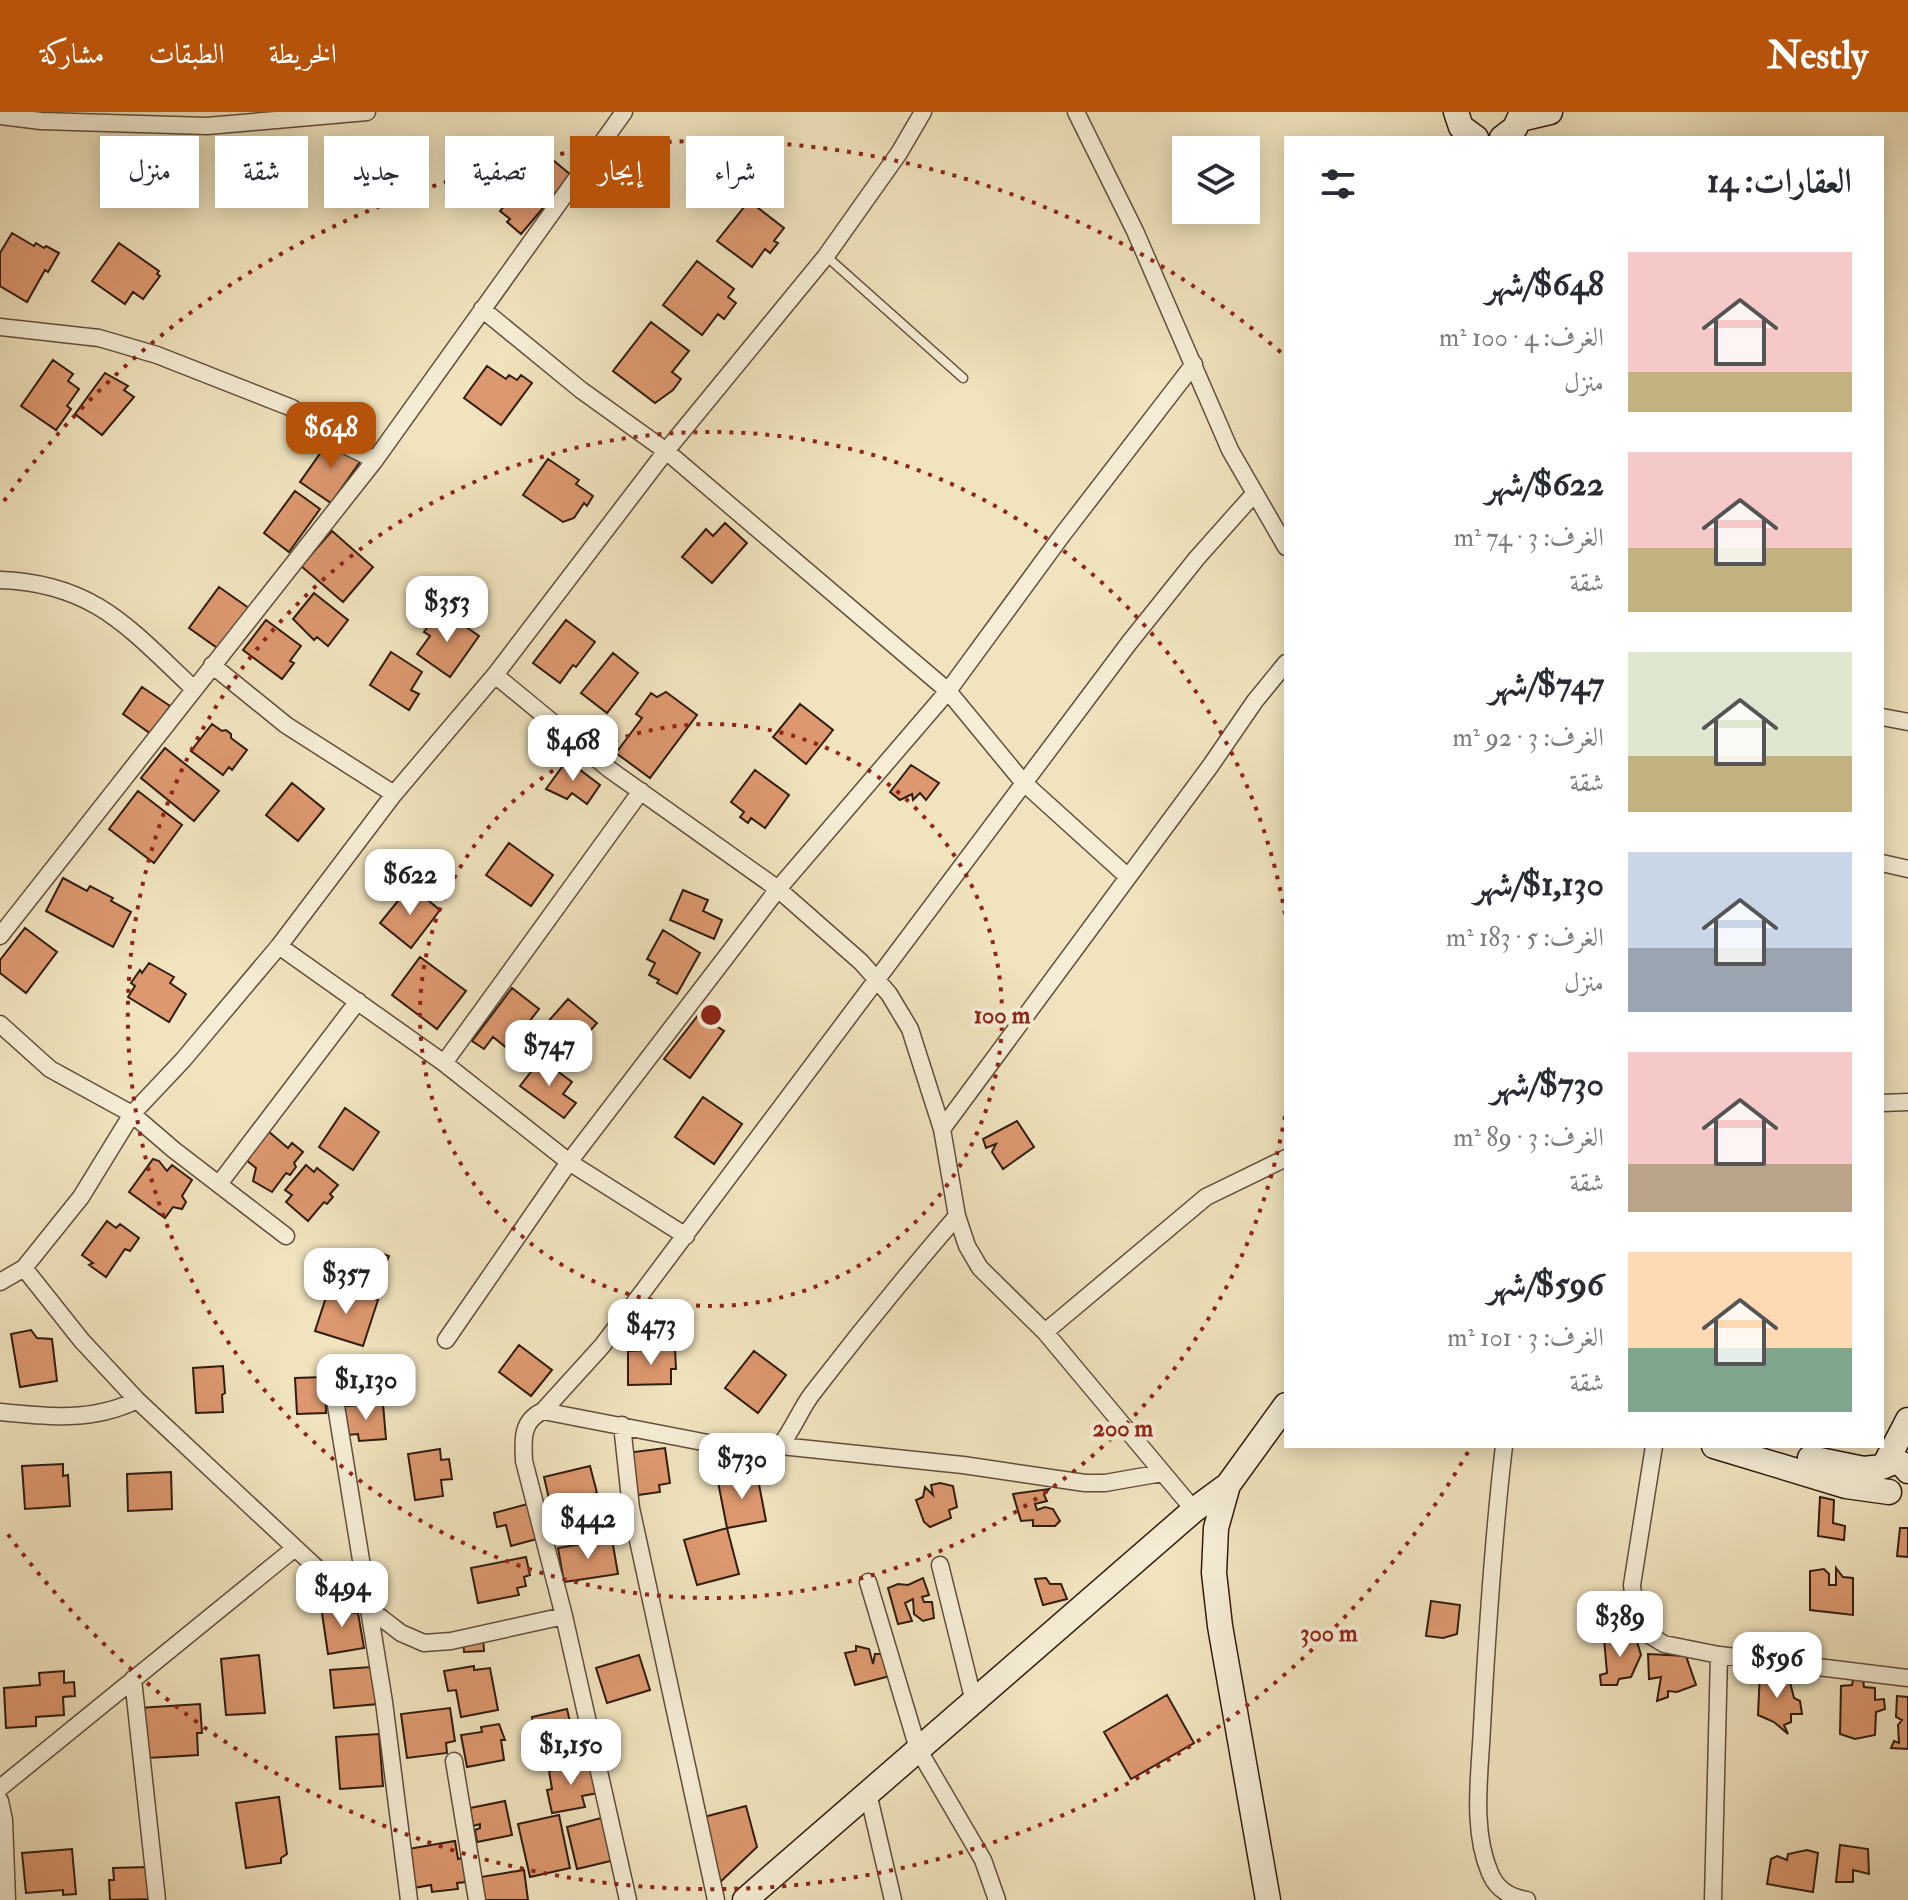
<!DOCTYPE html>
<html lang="ar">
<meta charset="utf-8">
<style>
body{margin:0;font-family:"IM FELL Double Pica",Amiri,serif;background:#f2f2f3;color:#2b2b33;direction:rtl;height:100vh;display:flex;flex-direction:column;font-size:30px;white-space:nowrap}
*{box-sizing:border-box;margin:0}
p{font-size:26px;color:#7c7c81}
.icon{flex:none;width:44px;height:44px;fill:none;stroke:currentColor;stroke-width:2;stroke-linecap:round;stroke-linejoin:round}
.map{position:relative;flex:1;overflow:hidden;direction:ltr}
.panel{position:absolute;left:1284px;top:24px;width:600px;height:1312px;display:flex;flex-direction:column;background:#fff;border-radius:0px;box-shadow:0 4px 20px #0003;direction:rtl}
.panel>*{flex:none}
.hud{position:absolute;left:24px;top:24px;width:760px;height:72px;direction:rtl;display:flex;gap:16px}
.tools{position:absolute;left:1172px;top:24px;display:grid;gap:16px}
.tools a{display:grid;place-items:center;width:88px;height:88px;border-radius:0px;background:#fff;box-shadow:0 4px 20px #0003;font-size:40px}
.price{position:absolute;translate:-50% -68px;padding:0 18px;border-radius:16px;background:#fff;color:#222;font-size:26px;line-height:52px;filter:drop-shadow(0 2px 4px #0008)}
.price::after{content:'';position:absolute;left:50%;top:48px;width:24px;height:18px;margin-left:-12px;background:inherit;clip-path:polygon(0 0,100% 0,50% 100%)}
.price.on{background:#b45309;color:#fff}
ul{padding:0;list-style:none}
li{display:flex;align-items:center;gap:24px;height:200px;padding:0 32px}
li span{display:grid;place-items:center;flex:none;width:224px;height:160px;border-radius:0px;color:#555}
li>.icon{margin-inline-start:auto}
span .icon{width:96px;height:96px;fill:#fffc;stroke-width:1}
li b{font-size:34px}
h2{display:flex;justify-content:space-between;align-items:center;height:96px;padding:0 32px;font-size:34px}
.chip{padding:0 28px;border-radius:0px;background:#fff;box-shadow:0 4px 20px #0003;font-size:28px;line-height:72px}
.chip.on{background:#b45309;color:#fff}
header{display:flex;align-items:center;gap:48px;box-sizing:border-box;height:112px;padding:0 40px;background:#b45309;color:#fff}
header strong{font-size:38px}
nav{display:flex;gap:44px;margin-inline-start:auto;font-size:28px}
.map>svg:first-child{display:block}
.building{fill:#dd986f;stroke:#311c0f;stroke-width:2}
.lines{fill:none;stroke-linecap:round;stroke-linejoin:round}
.lane-casing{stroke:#614e3b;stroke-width:11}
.street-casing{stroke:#614e3b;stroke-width:19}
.secondary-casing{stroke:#311c0f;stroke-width:27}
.lane{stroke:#f5edd5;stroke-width:8}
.street{stroke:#f5edd5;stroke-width:16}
.secondary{stroke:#f5edd5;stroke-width:24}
.ring{fill:none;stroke:#8f2418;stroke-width:4;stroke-dasharray:4 8}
.centre{fill:#8f2418;stroke:#f5edd5;stroke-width:4}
.ring-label{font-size:24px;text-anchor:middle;font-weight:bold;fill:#8f2418;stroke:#f5edd5;stroke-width:8;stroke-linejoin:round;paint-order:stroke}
</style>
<header>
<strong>Nestly</strong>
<nav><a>الخريطة</a><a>الطبقات</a><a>مشاركة</a></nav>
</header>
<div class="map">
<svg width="1908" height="1788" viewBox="0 0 1908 1788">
<rect width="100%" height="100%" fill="#f0e3be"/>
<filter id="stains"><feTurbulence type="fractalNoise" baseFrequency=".0025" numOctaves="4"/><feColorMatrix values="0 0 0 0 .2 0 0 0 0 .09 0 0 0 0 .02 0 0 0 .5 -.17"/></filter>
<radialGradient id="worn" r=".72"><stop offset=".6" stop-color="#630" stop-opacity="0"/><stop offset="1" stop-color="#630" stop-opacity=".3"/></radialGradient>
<path class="building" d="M 547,43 L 571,63 L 521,122 L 507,110 L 510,107 L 500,99 Z
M 749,89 L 784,116 L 774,129 L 778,131 L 770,141 L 765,137 L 752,155 L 717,129 Z
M 12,121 L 34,134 L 36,131 L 44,136 L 46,134 L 59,141 L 48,160 L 45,158 L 27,190 L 0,174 L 0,141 Z
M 119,131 L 159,159 L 157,162 L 160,164 L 143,187 L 133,180 L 125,192 L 92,169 Z
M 697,149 L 734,177 L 728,185 L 736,191 L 724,207 L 718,202 L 702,223 L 663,193 Z
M 651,210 L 689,239 L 672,260 L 681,267 L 673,278 L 655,291 L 613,259 Z
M 53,248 L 73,262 L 68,269 L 79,277 L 67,294 L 71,297 L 56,318 L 21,294 Z
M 487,254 L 506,267 L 509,263 L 517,268 L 521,263 L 532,271 L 501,313 L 464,286 Z
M 105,261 L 128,274 L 124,278 L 134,285 L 102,323 L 75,302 Z
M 331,326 L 362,347 L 331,391 L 300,370 Z
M 548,347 L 579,368 L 576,372 L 593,384 L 587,394 L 584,391 L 574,406 L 563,410 L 523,383 Z
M 295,379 L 320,397 L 289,440 L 264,421 Z
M 725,411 L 747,431 L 712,471 L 682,445 L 706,417 L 713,424 Z
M 332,419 L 373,455 L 343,490 L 301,454 Z
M 219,475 L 253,499 L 223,540 L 189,516 Z
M 314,481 L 348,508 L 328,534 L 317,525 L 314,528 L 293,507 Z
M 445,500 L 479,524 L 450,565 L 417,542 L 430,524 L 424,520 L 433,508 L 437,511 Z
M 266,508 L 301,534 L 290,549 L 294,551 L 282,567 L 243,538 Z
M 566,508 L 595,530 L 576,555 L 573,553 L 560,571 L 533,551 Z
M 391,540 L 422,560 L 411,578 L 419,582 L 409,598 L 370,573 Z
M 613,541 L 638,561 L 607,601 L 581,581 Z
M 142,575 L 170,594 L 151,622 L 123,602 Z
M 666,580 L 697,603 L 650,666 L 616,641 L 642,606 L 636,602 L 651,581 L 657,585 Z
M 800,592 L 833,618 L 806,652 L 773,625 Z
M 212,612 L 222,619 L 226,618 L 231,622 L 231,626 L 247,638 L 232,658 L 229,655 L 223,663 L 191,639 Z
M 165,636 L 219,679 L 194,709 L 141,666 Z
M 567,648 L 600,673 L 587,692 L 572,681 L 567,687 L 546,677 Z
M 911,653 L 939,671 L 926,688 L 920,681 L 913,688 L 912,682 L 900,688 L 890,680 Z
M 755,658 L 789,683 L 765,716 L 751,706 L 748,711 L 740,705 L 744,700 L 731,690 Z
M 292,671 L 324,697 L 298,729 L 266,703 Z
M 138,679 L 182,713 L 154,751 L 109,717 Z
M 509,731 L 553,763 L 531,794 L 486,763 Z
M 63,766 L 87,779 L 90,774 L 113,786 L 111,789 L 131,800 L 113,835 L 46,799 Z
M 410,774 L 440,798 L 411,836 L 380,811 Z
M 683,778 L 708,788 L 703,799 L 722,808 L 714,827 L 670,808 Z
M 25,816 L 57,840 L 26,881 L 0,861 L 0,848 Z
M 663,818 L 700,841 L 677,882 L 657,871 L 659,868 L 649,863 L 655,851 L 647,847 Z
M 420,845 L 466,879 L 437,917 L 392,883 Z
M 149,851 L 174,865 L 170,871 L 186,882 L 169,910 L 128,885 L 135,874 L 131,871 L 140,858 L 142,861 Z
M 512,876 L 539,897 L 508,937 L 493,925 L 484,937 L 472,929 Z
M 568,887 L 597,911 L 575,936 L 571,932 L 565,939 L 552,929 L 550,932 L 538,921 Z
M 699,902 L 724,919 L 690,966 L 664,947 Z
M 541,947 L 572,970 L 563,982 L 576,991 L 564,1006 L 520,974 Z
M 703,985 L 742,1012 L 714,1052 L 675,1025 Z
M 345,996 L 379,1020 L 353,1058 L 319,1035 Z
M 1017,1009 L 1034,1035 L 1003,1057 L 992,1040 L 996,1032 L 986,1036 L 983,1027 Z
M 268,1019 L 288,1036 L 292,1031 L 303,1040 L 294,1051 L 296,1055 L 290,1063 L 286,1061 L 272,1080 L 253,1069 L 256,1056 L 245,1047 Z
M 153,1047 L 159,1049 L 167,1059 L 172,1053 L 192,1068 L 182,1084 L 186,1090 L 182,1097 L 173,1095 L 165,1106 L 129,1080 Z
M 306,1053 L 314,1060 L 317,1056 L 338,1073 L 330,1082 L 333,1085 L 327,1092 L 324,1090 L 308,1109 L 286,1090 L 292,1083 L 285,1078 Z
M 107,1109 L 116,1116 L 120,1112 L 139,1126 L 130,1139 L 125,1137 L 106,1165 L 89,1153 L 93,1151 L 82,1143 Z
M 372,1138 L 389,1144 L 382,1160 L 365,1154 Z
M 330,1173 L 378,1188 L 363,1234 L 315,1219 Z
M 31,1218 L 37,1226 L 52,1227 L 57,1269 L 20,1275 L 11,1222 Z
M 519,1233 L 552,1258 L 531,1284 L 499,1260 Z
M 675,1237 L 676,1257 L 671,1257 L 671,1272 L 628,1273 L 628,1239 Z
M 754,1239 L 786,1263 L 758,1301 L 725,1276 Z
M 223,1254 L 225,1281 L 222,1283 L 223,1300 L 196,1301 L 193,1256 Z
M 325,1265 L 326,1301 L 297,1302 L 295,1266 Z
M 383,1292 L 386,1327 L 359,1329 L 358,1322 L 347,1323 L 344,1294 Z
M 665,1336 L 670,1371 L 659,1373 L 660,1380 L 631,1384 L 626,1341 Z
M 440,1337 L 441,1348 L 449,1347 L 452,1367 L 441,1368 L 443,1384 L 415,1388 L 408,1342 Z
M 63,1352 L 63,1364 L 68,1363 L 70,1394 L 25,1397 L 22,1354 Z
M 590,1354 L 597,1381 L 584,1384 L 586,1392 L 552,1400 L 544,1365 Z
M 171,1360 L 172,1397 L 128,1399 L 127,1362 Z
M 757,1362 L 766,1409 L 727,1416 L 718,1370 Z
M 940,1371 L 953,1374 L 957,1395 L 949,1398 L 951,1406 L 930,1415 L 924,1410 L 916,1388 L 923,1385 L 925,1375 L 933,1383 L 931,1373 Z
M 1049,1377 L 1044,1383 L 1047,1389 L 1035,1392 L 1037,1398 L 1045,1395 L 1053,1397 L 1060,1409 L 1055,1414 L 1033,1414 L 1033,1408 L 1021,1409 L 1013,1382 Z
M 1820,1385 L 1834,1388 L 1833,1411 L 1845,1414 L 1844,1428 L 1818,1424 Z
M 535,1390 L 544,1425 L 511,1434 L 506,1413 L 497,1415 L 494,1401 Z
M 727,1416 L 739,1462 L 697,1473 L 684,1428 Z
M 1900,1416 L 1908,1416 L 1908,1445 L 1897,1444 Z
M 612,1427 L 618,1462 L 564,1470 L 558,1436 Z
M 526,1445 L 530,1463 L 524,1465 L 526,1474 L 517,1476 L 519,1483 L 478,1491 L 471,1456 Z
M 1836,1456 L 1843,1465 L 1853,1466 L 1853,1503 L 1810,1498 L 1810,1459 L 1824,1457 L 1829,1462 L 1829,1473 L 1836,1473 Z
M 923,1466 L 929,1483 L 922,1485 L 924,1490 L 932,1490 L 934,1506 L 923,1509 L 914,1502 L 913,1487 L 905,1491 L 912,1509 L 898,1512 L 888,1476 L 898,1472 L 908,1473 Z
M 1046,1466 L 1050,1472 L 1061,1472 L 1067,1487 L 1043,1493 L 1035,1467 Z
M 1431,1489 L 1460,1493 L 1457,1522 L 1443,1526 L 1426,1524 Z
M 334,1490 L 342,1492 L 347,1500 L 358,1501 L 364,1536 L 328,1542 L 322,1501 L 324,1495 Z
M 1635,1523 L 1641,1543 L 1631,1565 L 1619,1567 L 1617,1573 L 1601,1573 L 1600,1563 L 1607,1561 L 1604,1526 Z
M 483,1525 L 484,1539 L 464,1540 L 463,1526 Z
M 856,1534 L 869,1537 L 873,1552 L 875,1542 L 882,1542 L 890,1564 L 855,1573 L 845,1541 L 856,1539 Z
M 1648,1542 L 1686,1544 L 1696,1573 L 1677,1580 L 1668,1579 L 1668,1585 L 1657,1589 L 1661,1565 L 1649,1567 Z
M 259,1543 L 265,1601 L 226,1603 L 221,1547 Z
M 639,1543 L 650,1578 L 607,1591 L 596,1556 Z
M 474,1554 L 474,1558 L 490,1556 L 498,1598 L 461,1605 L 456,1578 L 448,1579 L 444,1559 Z
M 371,1555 L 378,1592 L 334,1596 L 330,1558 Z
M 64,1559 L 64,1571 L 74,1570 L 75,1584 L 63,1585 L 64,1603 L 36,1605 L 36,1614 L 6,1616 L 4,1576 L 40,1573 L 39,1561 Z
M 1760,1560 L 1789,1566 L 1794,1586 L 1800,1589 L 1802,1602 L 1791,1602 L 1791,1610 L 1784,1613 L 1788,1622 L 1774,1610 L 1758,1603 Z
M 1853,1568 L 1863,1568 L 1864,1575 L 1875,1576 L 1875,1588 L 1884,1587 L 1885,1597 L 1876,1600 L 1875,1623 L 1855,1627 L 1840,1622 L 1841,1574 L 1852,1573 Z
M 1167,1583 L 1194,1631 L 1131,1667 L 1104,1620 Z
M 1897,1584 L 1908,1585 L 1908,1637 L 1891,1636 L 1894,1629 L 1899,1631 L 1898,1613 L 1902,1608 L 1896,1605 Z
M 200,1592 L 202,1621 L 197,1621 L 198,1643 L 148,1646 L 146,1613 L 141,1613 L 139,1596 Z
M 450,1596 L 455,1629 L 446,1631 L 447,1641 L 407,1646 L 401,1602 Z
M 567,1597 L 576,1635 L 533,1645 L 527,1619 L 534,1617 L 532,1605 Z
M 499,1612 L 505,1628 L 501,1628 L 504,1648 L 467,1655 L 461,1623 L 482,1620 L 481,1615 Z
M 379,1622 L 383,1674 L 340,1677 L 336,1625 Z
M 592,1651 L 598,1681 L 582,1684 L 585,1695 L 552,1701 L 547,1678 L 552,1677 L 549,1659 Z
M 279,1685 L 287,1742 L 281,1746 L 281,1751 L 246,1756 L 236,1691 Z
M 505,1689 L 512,1723 L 477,1730 L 475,1718 L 480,1716 L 480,1712 L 473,1714 L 470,1696 Z
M 746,1694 L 757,1735 L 717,1773 L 700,1706 Z
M 559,1703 L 570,1756 L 530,1765 L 518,1712 Z
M 609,1704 L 619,1747 L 577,1757 L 567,1715 Z
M 455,1729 L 458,1747 L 466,1745 L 468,1759 L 464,1759 L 466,1770 L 457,1771 L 458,1777 L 432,1780 L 431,1773 L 414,1776 L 408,1737 Z
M 1840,1733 L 1868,1737 L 1869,1762 L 1853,1758 L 1853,1770 L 1836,1770 Z
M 72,1737 L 76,1782 L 63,1783 L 63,1778 L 26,1781 L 22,1741 Z
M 1807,1738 L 1818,1741 L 1813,1780 L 1767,1772 L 1771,1747 L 1777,1744 L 1787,1748 L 1788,1742 Z
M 149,1755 L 151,1787 L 110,1788 L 109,1768 L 114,1768 L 113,1756 Z
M 524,1758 L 528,1788 L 485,1788 L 481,1765 Z"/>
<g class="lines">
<g class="lane-casing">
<path id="lane" d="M 826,144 L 963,266"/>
</g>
<g class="street-casing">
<path id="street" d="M 1076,0 L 1135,119 L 1230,338 L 1286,435
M 0,4 L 41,9 L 207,14 L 367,0
M 482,197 L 581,278 L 666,339 L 948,579 L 1023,670 L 1128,765
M 0,215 L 99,226 L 157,243 L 292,296 L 331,326 L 375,348
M 0,468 C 94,471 130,517 194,577
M 212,553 L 286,613 L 394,682
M 495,563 L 609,657 L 778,777 L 861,850 L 876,867 L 889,882 L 910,917 L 942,1017 L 957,1104 L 967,1134 L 980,1156 L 1045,1220 L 1194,1398
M 1882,605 L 1908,610
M 1882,751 L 1908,757
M 0,824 L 375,348 L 624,0
M 279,834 L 444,951 L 569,1050 L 686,1124
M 0,912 L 50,957 L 132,1002 L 174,1038 L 286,1124
M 444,951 L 641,679
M 1882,991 L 1908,990
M 942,1017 L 1211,653 L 1255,589 L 1286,551
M 219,1072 L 358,889
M 24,1156 L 82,1229 L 137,1288 L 320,1459 L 401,1521 L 424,1531 L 451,1529 L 564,1504
M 0,1170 L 24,1156 L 81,1085 L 132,1002 L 183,948 L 279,834 L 394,682 L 495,563 L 666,339 L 826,144 L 899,41 L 923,0
M 1045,1220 L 1206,1085 L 1286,1046
M 446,1228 L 569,1050 L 778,777 L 948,579 L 1063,422 L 1194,252
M 332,1269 L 384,1590 L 409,1788
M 543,1299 L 770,1343 C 790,1327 797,1302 812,1282 C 859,1221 907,1162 957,1104
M 0,1300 C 47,1305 93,1310 137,1288
M 622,1313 L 631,1396 L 716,1788
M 781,1334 L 963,1353 L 1085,1371 L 1105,1371 L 1162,1361
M 1504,1334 C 1493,1427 1487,1522 1482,1615 C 1480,1662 1471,1717 1490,1761 C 1497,1778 1510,1785 1527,1788
M 1654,1334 L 1632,1473 L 1635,1501 L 1646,1521 L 1664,1532 L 1719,1543 L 1908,1566
M 940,1453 L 974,1590
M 868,1470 L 918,1637 L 983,1748 L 997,1788
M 133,1567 L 157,1788
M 454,1649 L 477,1788
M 0,1676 L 295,1436
M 868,1681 L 893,1788
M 0,1689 L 4,1708 L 7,1788
M 628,1788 L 564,1504 L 524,1349 C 523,1328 521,1309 543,1299 L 602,1234 L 1129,531 L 1197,446 L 1254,382
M 1713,1788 L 1719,1543"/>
</g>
<g class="secondary-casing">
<path id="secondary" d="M 1456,0 L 1461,15 L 1476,26
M 1520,7 L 1550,0
M 1502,26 L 1515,16 L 1522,0
M 1714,1334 L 1846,1374 L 1889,1380
M 1810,1346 L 1864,1357 L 1882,1355 L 1894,1350 L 1902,1352 L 1908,1359
M 1885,1352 L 1908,1308
M 1228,1373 L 1216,1416 L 1214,1461 L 1220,1514 L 1268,1788
M 745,1788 L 1194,1398 L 1228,1373 L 1286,1293"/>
</g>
<use href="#lane" class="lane"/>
<use href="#street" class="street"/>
<use href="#secondary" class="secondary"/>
</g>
<g class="ring">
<circle cx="711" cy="903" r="291"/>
<path d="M1285 1004A583 583 0 1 1 1285 802"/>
<path d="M1468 1340A874 874 0 0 1 4 1417M4 389A874 874 0 0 1 1284 243"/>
</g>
<circle cx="711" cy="903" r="12" class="centre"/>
<g class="ring-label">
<text x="1002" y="911">100 m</text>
<text x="1123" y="1324">200 m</text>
<text x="1329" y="1529">300 m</text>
</g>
<rect width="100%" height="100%" filter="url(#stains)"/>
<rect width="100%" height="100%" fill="url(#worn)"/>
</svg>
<div class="tools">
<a><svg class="icon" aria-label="layers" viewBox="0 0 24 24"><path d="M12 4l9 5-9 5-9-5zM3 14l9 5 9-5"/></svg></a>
</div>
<b class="price on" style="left:331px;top:358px">$648</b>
<b class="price" style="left:447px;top:532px">$353</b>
<b class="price" style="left:573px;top:671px">$468</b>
<b class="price" style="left:410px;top:805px">$622</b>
<b class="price" style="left:549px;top:976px">$747</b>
<b class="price" style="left:346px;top:1204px">$357</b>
<b class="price" style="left:651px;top:1255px">$473</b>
<b class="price" style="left:366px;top:1310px">$1,130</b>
<b class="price" style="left:742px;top:1389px">$730</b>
<b class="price" style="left:588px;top:1449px">$442</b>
<b class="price" style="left:342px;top:1517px">$494</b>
<b class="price" style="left:1620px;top:1547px">$389</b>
<b class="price" style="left:1777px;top:1588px">$596</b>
<b class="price" style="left:571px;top:1675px">$1,150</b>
<div class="hud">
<a class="chip">شراء</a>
<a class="chip on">إيجار</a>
<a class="chip">تصفية</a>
<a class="chip">جديد</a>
<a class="chip">شقة</a>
<a class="chip">منزل</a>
</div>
<section class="panel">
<h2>العقارات: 14<svg class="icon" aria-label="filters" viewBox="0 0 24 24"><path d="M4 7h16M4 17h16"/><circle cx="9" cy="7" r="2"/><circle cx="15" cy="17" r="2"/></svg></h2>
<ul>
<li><span style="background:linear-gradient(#f6c9c9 75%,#c2b280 0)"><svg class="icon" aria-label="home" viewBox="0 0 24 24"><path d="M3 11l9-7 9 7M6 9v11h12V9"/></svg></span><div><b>$648/شهر</b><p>الغرف: 4 · 100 m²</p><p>منزل</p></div></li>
<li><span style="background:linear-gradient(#f6c9c9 60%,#c2b280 0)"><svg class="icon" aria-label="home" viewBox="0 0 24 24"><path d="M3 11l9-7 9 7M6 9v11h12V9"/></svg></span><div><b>$622/شهر</b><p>الغرف: 3 · 74 m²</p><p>شقة</p></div></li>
<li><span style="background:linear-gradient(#dfe7d0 65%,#c2b280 0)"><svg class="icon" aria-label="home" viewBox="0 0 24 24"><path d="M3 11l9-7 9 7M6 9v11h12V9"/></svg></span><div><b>$747/شهر</b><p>الغرف: 3 · 92 m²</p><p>شقة</p></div></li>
<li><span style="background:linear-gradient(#c9d6e8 60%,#9aa5b1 0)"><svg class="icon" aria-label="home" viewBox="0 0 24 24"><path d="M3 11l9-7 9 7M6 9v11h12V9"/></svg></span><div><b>$1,130/شهر</b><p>الغرف: 5 · 183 m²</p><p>منزل</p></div></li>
<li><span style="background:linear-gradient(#f6c9c9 70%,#b9a48a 0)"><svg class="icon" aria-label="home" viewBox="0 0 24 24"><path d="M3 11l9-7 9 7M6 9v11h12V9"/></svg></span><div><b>$730/شهر</b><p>الغرف: 3 · 89 m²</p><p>شقة</p></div></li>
<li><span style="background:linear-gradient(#ffd9b3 60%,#7fa58c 0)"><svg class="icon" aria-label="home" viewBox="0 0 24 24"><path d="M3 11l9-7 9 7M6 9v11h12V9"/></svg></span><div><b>$596/شهر</b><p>الغرف: 3 · 101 m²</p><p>شقة</p></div></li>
</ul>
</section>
</div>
